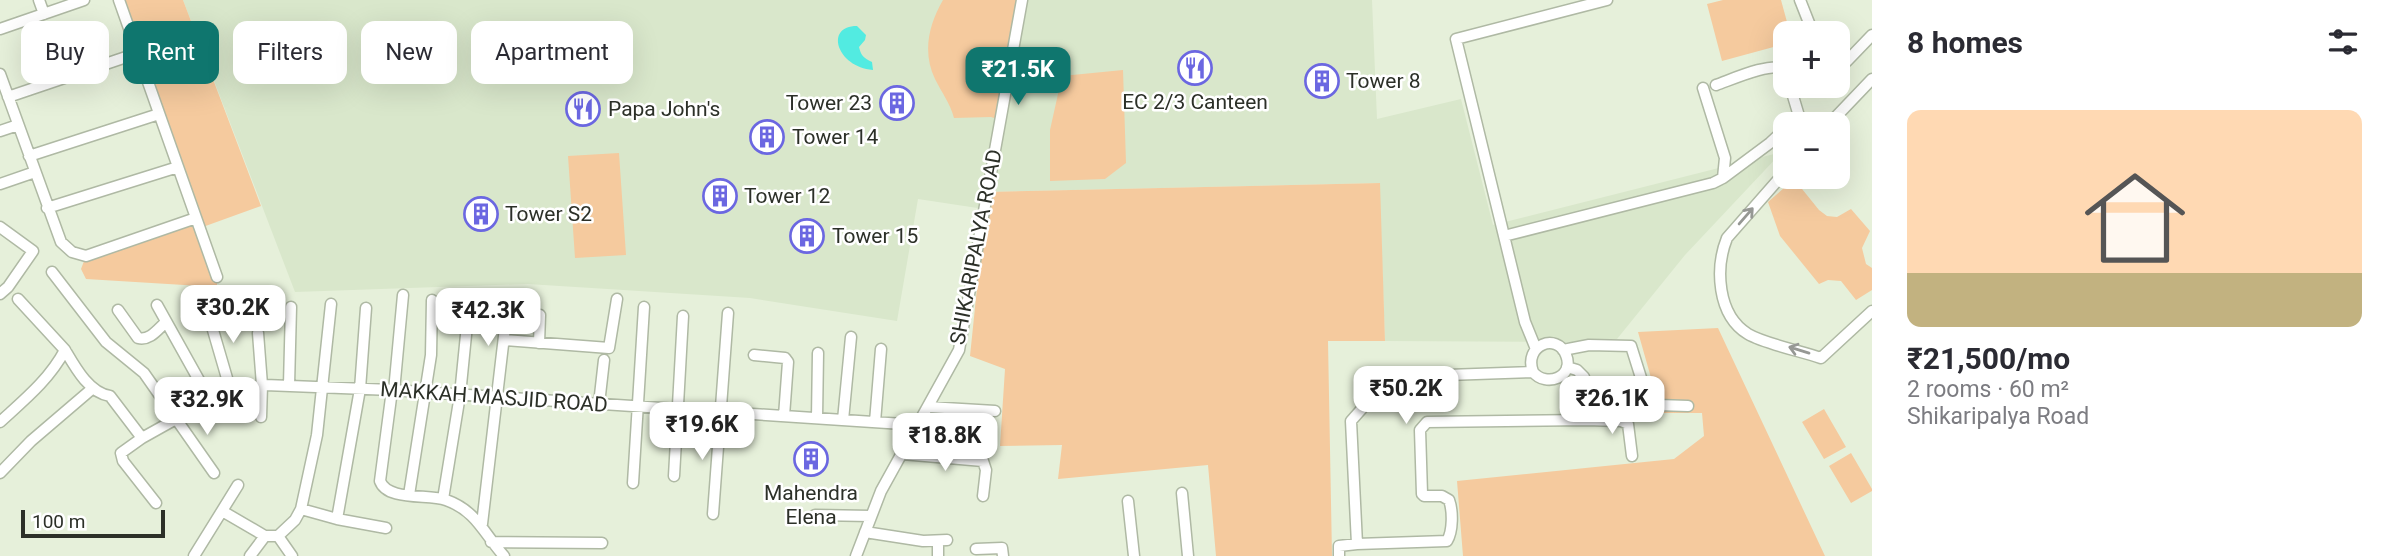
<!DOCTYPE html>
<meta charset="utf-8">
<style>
body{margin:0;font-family:Roboto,sans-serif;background:#f2f2f3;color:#2b2b33;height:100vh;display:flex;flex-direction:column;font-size:26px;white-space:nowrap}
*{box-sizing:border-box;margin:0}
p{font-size:23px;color:#7c7c81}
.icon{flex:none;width:38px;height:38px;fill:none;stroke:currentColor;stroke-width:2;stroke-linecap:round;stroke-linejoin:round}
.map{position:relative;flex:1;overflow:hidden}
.side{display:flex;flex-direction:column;background:#fff;width:525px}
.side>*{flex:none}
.guide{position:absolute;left:21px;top:21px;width:665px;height:63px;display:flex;gap:14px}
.controls{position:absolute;left:1773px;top:21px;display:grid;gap:14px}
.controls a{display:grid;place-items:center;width:77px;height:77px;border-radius:14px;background:#fff;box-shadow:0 7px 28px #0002;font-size:35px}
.scale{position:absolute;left:21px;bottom:18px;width:144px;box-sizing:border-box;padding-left:7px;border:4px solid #2c3028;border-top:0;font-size:19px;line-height:24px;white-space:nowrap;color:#2c3028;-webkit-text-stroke:5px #fff;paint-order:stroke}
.price{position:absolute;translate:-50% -60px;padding:0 16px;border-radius:14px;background:#fff;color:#222;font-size:23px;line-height:46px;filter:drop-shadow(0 2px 4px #0008)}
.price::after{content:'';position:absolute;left:50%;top:42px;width:21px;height:16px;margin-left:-10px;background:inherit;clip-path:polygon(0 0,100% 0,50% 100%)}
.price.selected{background:#0f766e;color:#fff}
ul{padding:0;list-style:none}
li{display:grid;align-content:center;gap:14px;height:371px;padding:0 35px}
li span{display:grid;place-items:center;height:217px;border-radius:14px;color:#555}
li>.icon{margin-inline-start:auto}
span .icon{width:126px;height:126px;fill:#fffc;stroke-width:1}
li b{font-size:30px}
h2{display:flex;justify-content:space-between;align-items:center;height:84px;padding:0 35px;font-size:30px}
.chip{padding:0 24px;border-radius:14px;background:#fff;box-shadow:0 7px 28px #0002;font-size:24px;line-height:63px}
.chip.selected{background:#0f766e;color:#fff}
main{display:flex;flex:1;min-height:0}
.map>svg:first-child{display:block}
.built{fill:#d9e7cb}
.green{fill:#f5ca9e}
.water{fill:#52ebe1}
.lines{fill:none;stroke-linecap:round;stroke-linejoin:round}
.minor-casing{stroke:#afb9a4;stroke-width:13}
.minor{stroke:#fff;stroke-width:10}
.oneway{stroke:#969894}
.labels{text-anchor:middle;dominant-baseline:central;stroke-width:5;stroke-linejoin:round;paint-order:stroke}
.poi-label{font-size:21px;fill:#2c3028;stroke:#fff;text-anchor:start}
.street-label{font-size:21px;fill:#2c3028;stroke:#fff}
</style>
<main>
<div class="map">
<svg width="1872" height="556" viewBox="0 0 1872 556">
<rect width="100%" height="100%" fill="#e6f0da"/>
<path class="built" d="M 183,0 L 1372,0 L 1377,119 L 1461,99 L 1493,225 L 1782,152 L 1685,255 L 1617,339 L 1586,342 L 1385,341 L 1379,183 L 988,192 L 984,209 L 918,199 L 897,321 L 750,298 L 528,284 L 295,292 Z"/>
<path class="green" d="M 119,0 L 183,0 L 261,206 L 200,228 L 217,277 L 217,287 L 86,279 L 81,269 L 86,256 L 196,218 Z
M 943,0 L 1022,0 L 1000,120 L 991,117 L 954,118 C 950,103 942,93 935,79 C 922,52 929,24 943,0 Z
M 1723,0 L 1781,0 L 1790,33 L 1785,33 L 1785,44 L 1722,61 L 1707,4 Z
M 1123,70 L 1126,163 L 1105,179 L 1050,181 L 1050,130 L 1062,76 Z
M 619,153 L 626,255 L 575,258 L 568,156 Z
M 1794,179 L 1819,210 L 1827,216 L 1837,217 L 1851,209 L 1870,231 L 1862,248 L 1866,264 L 1872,268 L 1872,290 L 1856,300 L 1841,281 L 1828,280 L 1819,284 L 1780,236 L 1768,202 Z
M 1380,183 L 1385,341 L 1328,341 L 1332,556 L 1216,556 L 1208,465 L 1058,479 L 1062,445 L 1000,446 L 1005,369 L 970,356 L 987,192 Z
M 1718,328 L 1825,556 L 1463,556 L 1457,481 L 1674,459 L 1704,436 L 1702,413 L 1661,413 L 1638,332 Z
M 1824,409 L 1846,447 L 1824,459 L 1802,422 Z
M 1851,453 L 1872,489 L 1872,491 L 1851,503 L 1829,466 Z"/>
<path class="water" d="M 857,26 L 866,35 L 865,40 L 859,47 C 861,55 863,58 872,62 L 873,70 C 837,67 824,26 857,26 Z"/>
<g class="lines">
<g class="minor-casing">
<path id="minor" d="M 39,0 L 44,14
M 119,0 L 217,277
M 1800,0 L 1813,33
M 0,29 L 84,0
M 1838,67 L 1847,61 L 1872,35
M 0,74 L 61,242 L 72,252 L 86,256 L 196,218
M 1716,85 C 1733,79 1770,62 1785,69
M 1790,86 L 1799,116 L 1790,124
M 8,97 L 138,53
M 1829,124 L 1872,79
M 0,131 L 18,125
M 29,156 L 159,114
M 1785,172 L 1727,238 C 1715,268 1717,315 1748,334 C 1765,344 1801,351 1821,358 L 1872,311
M 1723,178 L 1770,143 L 1785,129
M 0,184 L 35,172
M 47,208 L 178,167
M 0,227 L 33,251 L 8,287 L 0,294
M 1504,236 L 1713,183 L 1723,178 L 1725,158 L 1703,88
M 52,272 L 106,342 L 144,373 L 214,473
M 18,299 L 65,350
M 157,305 L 210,400
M 206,306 L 231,392
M 118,310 L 138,338 C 150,341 158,329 166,322
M 507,313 L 540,315 L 539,343
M 258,333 L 262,385 L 261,417
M 504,340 L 609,348 L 617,299
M 1536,349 L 1525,322 L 1456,39 L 1607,0
M 1563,350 L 1589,345 L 1631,346 L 1648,400 L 1658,405 L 1688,406
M 754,355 L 785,358 L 788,362 L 784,416
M 289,385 L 291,307
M 392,390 L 380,481 C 387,501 428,494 446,500 C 477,511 484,534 504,556
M 394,391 L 403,295
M 599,404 L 604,360
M 928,407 L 995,411
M 817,418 L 818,353
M 843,420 L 851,337
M 1586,420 L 1621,421 L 1628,424 L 1632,456
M 0,422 C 24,400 49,380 65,350 C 75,367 89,393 110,396 L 142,438 L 210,400 L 239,389 L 265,385 L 392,390 L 918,425
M 875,422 L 881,349
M 914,432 L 957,430
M 142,438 L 121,453 L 123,461 L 156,503
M 902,454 L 983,461 L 986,470 L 983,496
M 0,473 L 31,441 L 93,388
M 674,476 L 683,316
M 633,483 L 644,307
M 1182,493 L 1188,556
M 409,495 L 431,355 L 432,300
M 443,499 L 460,395 L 468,315
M 1128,501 L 1134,556
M 301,509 L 337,519 L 386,528
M 222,511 L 265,536 L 278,536 L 295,520 L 301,509 L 317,435 L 331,304
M 713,514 L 728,313
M 815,515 L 871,516
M 337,519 L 360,389 L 366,308
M 482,524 L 508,302
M 865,532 L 923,541 L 947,540
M 278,536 L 292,556
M 491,542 L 602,543
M 1357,544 L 1447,541 C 1453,531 1453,511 1449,500 L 1442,496 L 1424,496 L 1422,494 L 1420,430 L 1427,422 L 1586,420 L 1584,377 L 1577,370 L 1567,367
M 976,549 L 1002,548 L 1003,556
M 194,556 L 238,485
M 250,556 L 265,536
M 856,556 L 881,491 L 959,350 L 1022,0
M 938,556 L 938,541
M 1339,556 L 1339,546 L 1357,544 L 1351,421 L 1390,377 L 1533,372 C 1546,388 1575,377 1566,355 C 1557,332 1523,345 1533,372"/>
</g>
<use href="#minor" class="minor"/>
</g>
<defs><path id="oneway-shaft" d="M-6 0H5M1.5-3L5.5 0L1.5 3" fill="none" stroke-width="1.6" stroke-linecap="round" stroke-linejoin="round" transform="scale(1.75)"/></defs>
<g class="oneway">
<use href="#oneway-shaft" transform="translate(1746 216) rotate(-49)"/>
<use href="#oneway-shaft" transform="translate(1799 350) rotate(-163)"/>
</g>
<defs>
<g id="restaurant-ring" transform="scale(1.75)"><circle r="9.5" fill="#fff" stroke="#6b67e1" stroke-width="1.5"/><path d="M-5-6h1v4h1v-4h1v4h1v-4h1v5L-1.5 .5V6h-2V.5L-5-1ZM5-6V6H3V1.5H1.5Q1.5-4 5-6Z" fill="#6b67e1"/></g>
<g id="building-ring" transform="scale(1.75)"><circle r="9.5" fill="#fff" stroke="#6b67e1" stroke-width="1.5"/><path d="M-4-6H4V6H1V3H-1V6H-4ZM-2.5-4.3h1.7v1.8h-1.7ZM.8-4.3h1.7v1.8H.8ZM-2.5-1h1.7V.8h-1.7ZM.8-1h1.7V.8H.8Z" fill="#6b67e1"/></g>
</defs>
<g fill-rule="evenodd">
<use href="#restaurant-ring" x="1195" y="68"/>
<use href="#building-ring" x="1322" y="81"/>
<use href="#building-ring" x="897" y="103"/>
<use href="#restaurant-ring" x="583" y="109"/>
<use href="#building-ring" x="767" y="137"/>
<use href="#building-ring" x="720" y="196"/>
<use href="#building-ring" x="481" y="214"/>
<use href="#building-ring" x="807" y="236"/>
<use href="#building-ring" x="811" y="459"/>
</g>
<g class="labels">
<g class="poi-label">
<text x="1346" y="81">Tower 8</text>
<text x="1195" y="102" text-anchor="middle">EC 2/3 Canteen</text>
<text x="872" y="103" text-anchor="end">Tower 23</text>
<text x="608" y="109">Papa John's</text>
<text x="792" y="137">Tower 14</text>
<text x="744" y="196">Tower 12</text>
<text x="505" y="214">Tower S2</text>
<text x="832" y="236">Tower 15</text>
<text x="811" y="493" text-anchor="middle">Mahendra<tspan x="811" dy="24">Elena</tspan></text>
</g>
<g class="street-label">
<text transform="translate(976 247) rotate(-79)">SHIKARIPALYA ROAD</text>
<text transform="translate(494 397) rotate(4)">MAKKAH MASJID ROAD</text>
</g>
</g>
</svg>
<div class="controls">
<a>+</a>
<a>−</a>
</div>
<div class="scale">100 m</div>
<b class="price selected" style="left:1018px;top:107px">₹21.5K</b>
<b class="price" style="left:233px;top:345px">₹30.2K</b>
<b class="price" style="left:488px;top:348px">₹42.3K</b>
<b class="price" style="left:1406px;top:426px">₹50.2K</b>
<b class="price" style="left:1612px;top:436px">₹26.1K</b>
<b class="price" style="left:207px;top:437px">₹32.9K</b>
<b class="price" style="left:702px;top:462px">₹19.6K</b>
<b class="price" style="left:945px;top:473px">₹18.8K</b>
<div class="guide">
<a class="chip">Buy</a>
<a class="chip selected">Rent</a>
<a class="chip">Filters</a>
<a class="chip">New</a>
<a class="chip">Apartment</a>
</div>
</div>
<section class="side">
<h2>8 homes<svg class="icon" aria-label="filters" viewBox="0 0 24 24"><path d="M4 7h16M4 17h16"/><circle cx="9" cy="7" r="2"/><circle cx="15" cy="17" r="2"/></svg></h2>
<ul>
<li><span style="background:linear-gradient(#ffd9b3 75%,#c2b280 0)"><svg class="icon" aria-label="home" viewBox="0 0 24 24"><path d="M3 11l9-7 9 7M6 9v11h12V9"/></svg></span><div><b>₹21,500/mo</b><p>2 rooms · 60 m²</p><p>Shikaripalya Road</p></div></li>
</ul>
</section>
</main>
